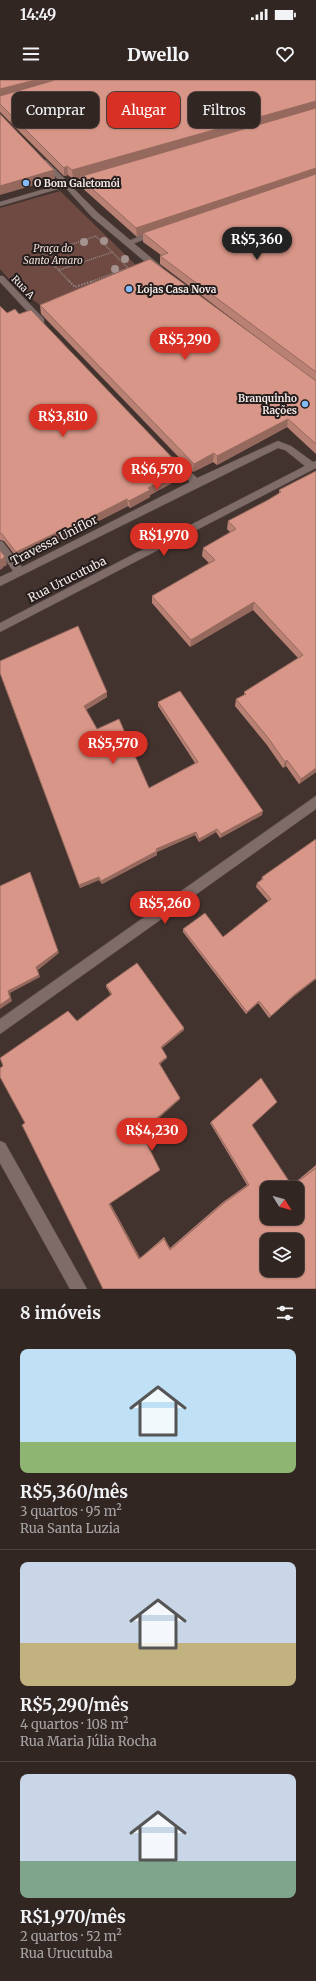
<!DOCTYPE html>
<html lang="pt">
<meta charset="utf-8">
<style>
body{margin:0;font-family:Merriweather,serif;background:#3d3230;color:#f1f3f6;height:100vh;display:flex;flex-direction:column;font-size:15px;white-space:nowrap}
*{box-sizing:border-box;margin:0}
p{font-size:13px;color:#a8a5a6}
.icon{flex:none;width:22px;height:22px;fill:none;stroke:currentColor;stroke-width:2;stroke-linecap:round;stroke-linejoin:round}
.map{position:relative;height:1209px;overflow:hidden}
.drawer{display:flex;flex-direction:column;background:#322623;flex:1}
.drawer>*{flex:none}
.banner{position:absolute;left:12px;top:12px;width:292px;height:36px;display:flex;gap:8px}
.needle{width:26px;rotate:127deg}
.tools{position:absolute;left:260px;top:1101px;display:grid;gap:8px}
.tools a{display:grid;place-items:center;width:44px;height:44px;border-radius:8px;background:#322623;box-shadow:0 1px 3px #0004,0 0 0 1px #4d4341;font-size:20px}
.price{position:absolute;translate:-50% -34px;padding:0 9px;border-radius:14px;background:#d93025;color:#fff;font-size:13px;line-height:26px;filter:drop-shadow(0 1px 2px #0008)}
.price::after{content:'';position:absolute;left:50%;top:24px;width:12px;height:9px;margin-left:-6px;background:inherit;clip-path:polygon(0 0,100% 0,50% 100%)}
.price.on{background:#222;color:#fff}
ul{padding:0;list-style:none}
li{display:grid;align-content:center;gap:8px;height:212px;padding:0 20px}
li+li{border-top:1px solid #4d4341}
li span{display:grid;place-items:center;height:124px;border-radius:8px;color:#555}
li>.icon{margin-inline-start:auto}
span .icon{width:72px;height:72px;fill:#fffc;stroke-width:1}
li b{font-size:17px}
h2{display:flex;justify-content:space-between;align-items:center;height:48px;padding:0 20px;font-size:17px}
.tag{padding:0 14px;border-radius:8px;background:#322623;box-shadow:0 1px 3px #0004,0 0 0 1px #4d4341;font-size:14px;line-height:36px}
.tag.on{background:#d93025;color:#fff}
.status{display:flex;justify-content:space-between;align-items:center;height:28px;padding:0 20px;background:#322623;direction:ltr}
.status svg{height:11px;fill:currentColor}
header{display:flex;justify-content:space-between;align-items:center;height:52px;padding:0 20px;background:#322623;font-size:18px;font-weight:800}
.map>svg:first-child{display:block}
.green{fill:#6e4a43}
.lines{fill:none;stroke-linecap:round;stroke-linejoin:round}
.minor-casing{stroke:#5e504d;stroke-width:1}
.tertiary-casing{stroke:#5e504d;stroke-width:1}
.path-far1{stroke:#948783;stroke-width:1.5;stroke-dasharray:1 1;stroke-linecap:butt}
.path{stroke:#948783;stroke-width:2;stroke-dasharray:1.5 1.5;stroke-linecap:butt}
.minor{fill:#7f6c68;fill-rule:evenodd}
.tertiary{fill:#7f6c68;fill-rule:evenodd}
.tree{fill:#a3928d}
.wall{fill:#b98174}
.shaded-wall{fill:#96695e}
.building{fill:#d79687;stroke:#96695e;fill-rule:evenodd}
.poi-dot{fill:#86bbfb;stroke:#241d1b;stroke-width:1.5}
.labels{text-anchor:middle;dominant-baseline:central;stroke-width:4;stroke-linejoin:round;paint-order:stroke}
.far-poi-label{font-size:10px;font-weight:bold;fill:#f3e8e6;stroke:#241d1b;text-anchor:start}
.far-park-label{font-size:10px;font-style:italic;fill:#f2dfda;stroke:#241d1b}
.far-street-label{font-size:10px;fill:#f3e8e6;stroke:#241d1b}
.street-label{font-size:12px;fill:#f3e8e6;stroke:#241d1b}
</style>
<div class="status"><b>14:49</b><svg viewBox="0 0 49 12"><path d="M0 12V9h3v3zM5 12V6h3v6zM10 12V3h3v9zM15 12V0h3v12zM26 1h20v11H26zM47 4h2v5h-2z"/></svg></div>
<header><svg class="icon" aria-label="menu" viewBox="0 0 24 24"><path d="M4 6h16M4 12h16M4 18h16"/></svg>Dwello<svg class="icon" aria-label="heart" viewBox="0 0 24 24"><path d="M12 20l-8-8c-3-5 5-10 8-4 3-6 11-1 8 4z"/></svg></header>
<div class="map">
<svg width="316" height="1209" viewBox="0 0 316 1209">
<rect width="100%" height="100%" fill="#43332f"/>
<path class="green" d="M 60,111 L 142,191 L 48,231 L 17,208 L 0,189 L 0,128 Z"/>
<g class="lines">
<g class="minor-casing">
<path id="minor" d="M 154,151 L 161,153 L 130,165 L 123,163 Z
M 0,196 L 3,196 L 44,239 L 44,243 L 38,243 L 0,202 Z
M 278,361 L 291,366 L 313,382 L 316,381 L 316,388 L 0,552 L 0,543 L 305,386 L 285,370 L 278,368 L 0,506 L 0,497 L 13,491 L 0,472 L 0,461 L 3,462 L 22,487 L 190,402 L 170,381 L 170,377 L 176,377 L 197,398 Z
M 316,716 L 316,729 L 0,954 L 0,939 Z
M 0,1061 L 5,1063 L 87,1209 L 70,1209 L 0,1083 Z"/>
</g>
<g class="tertiary-casing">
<path id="tertiary" d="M 42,80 L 46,80 L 68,102 L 96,96 L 96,98 L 71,106 L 98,133 L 162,187 L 162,191 L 156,191 L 92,137 L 65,107 L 0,126 L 0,122 L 62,104 L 42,82 Z"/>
</g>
<path class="path-far1" d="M 59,190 L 113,172
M 70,202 L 43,174 L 96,156 L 128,188 L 90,202"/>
<path class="path" d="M 69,201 L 75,207 L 93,201"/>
<use href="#minor" class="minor"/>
<use href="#tertiary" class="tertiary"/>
</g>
<g class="tree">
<circle cx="104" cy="161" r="4"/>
<circle cx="84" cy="162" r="4"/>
<circle cx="125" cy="179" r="4"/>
<circle cx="115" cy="189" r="4"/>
</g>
<path class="wall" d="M 0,0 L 316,0 L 316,374 L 287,347 L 217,385 L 213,382 L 193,392 L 41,234 L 40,225 L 272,269 L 160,184 L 160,176 L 161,175 L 143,162 L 143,155 L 137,157 L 79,105 L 79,97 L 73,99 L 68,95 L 64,96 L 0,32 Z
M 0,226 L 183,397 L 150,415 L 150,417 L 130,428 L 128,426 L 67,457 L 65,456 L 18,479 L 4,461 L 0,460 Z
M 316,391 L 316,692 L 299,704 L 286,686 L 283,688 L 267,665 L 235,626 L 236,619 L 244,615 L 244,612 L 298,578 L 253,530 L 190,567 L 152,523 L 152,516 L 209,483 L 202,476 L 203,468 L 230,452 L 227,449 L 228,441 L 268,420 L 279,414 L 279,410 Z
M 0,593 L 107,617 L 86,630 L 97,649 L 149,708 L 195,683 L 158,626 L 158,622 L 262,735 L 220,758 L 216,752 L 199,762 L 195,755 L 157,772 L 157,775 L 102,804 L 99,800 L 80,808 Z
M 316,759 L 316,899 L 293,917 L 269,938 L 258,923 L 246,934 L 183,852 L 183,849 L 223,857 L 268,821 L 256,807 L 257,803 L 261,800 L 262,797 Z
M 106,905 L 184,948 L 184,950 L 162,968 L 167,977 L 167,978 L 160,984 L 180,1019 L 142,1053 L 110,1123 L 140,1178 L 164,1157 L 170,1168 L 223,1122 L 247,1105 L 210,1043 L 261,998 L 252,1045 L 292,1105 L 316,1085 L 316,1209 L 103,1209 L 25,1043 L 77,941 L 111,915 L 106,907 Z"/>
<path class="shaded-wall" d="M 35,0 L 68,0 L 0,17 L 0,9 Z
M 316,21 L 316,29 L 73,99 L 72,90 Z
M 67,86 L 68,95 L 64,96 L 64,88 Z
M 316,88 L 316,96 L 143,153 L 143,155 L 137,157 L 136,148 Z
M 54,90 L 55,99 L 0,115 L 0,106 Z
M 288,339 L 287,347 L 217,385 L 217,376 Z
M 214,373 L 213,382 L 193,392 L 194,384 Z
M 183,389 L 183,397 L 150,415 L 150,417 L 130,428 L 129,421 L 148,408 Z
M 127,419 L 128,426 L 67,457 L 66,450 Z
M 64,449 L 65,456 L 18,479 L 16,472 Z
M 5,477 L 7,485 L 3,487 L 3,488 L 0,490 L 0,480 Z
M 254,522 L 253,530 L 190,567 L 191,560 Z
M 107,612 L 107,617 L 85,630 L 84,626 Z
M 287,680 L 286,686 L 283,688 L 285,682 Z
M 316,688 L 316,692 L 299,704 L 301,699 Z
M 263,731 L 262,735 L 220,758 L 221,754 Z
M 217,749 L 216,752 L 199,762 L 199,759 Z
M 196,752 L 195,755 L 157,772 L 157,775 L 102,804 L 101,801 L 156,769 Z
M 31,796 L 59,873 L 38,890 L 40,897 L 10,913 L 12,921 L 0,929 L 0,925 L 8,911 L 36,887 Z
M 99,797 L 99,800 L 80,808 L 79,805 Z
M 316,898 L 316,899 L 293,917 L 269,938 L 294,915 Z
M 259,921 L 258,923 L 246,934 L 247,932 Z
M 184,948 L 184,950 L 161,969 L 161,967 Z
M 167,977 L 167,978 L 159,985 L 159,983 Z
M 180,1018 L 180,1019 L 142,1053 L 141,1052 Z
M 110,1123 L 140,1178 L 139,1179 L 109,1124 Z"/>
<path class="building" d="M 0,0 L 35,0 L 0,9 Z
M 55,0 L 316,0 L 316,21 L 72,90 L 67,86 L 64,88 L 0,24 L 0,16 Z
M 316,28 L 316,88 L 136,148 L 79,97 Z
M 0,34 L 54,90 L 0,106 Z
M 316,94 L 316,292 L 160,176 L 168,173 L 143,153 Z
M 150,179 L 316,301 L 316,364 L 288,339 L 217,376 L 214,373 L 194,384 L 40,225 Z
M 0,226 L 7,233 L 15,229 L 19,234 L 31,230 L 183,389 L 148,408 L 150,410 L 129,421 L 127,419 L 66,450 L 64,449 L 16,472 L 2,454 L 0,453 Z
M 316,391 L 316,688 L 301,699 L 287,680 L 285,682 L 269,659 L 236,619 L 246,614 L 244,612 L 303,575 L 254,522 L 191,560 L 152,516 L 215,480 L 203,468 L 236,449 L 228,441 L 268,420 L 281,412 L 279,410 Z
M 0,470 L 5,477 L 0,480 L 1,481 L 0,482 Z
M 78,546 L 107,612 L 84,626 L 97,649 L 119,639 L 149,708 L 198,682 L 158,622 L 180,611 L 263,731 L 221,754 L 217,749 L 199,759 L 196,752 L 156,769 L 157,771 L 101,801 L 99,797 L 79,805 L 0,593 L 0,581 Z
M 316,759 L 316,898 L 294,915 L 271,936 L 259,921 L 247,932 L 183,849 L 205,833 L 223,857 L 271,819 L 257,803 L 263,799 L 262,797 Z
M 30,792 L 58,871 L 36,887 L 39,895 L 8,911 L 10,918 L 0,925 L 0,806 Z
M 137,883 L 184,948 L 161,967 L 167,977 L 159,983 L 180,1018 L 141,1052 L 160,1090 L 109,1124 L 139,1179 L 164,1159 L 170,1170 L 224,1123 L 249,1105 L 211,1042 L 261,998 L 277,1022 L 252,1045 L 292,1106 L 316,1088 L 316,1209 L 103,1209 L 22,1045 L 25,1043 L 0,997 L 0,988 L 3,986 L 0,978 L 68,931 L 77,941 L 112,914 L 106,905 ZM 267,1108 L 297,1108 L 297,1138 L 267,1138 ZM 267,1160 L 297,1160 L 297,1190 L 267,1190 Z"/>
<g class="poi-dot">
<circle cx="26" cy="103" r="4"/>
<circle cx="129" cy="209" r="4"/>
<circle cx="305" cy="324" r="4"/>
</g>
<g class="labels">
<g class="far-poi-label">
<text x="34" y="103">O Bom Galetomói</text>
<text x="137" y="209">Lojas Casa Nova</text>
<text x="297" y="318" text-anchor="end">Branquinho<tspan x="297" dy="12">Rações</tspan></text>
</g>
<g class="far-park-label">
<text x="53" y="168">Praça do<tspan x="53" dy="12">Santo Amaro</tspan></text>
</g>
<g class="far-street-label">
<text transform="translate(23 207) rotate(46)">Rua A</text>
</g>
<g class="street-label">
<text transform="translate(54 460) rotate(-27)">Travessa Uniflor</text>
<text transform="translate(67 499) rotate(-27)">Rua Urucutuba</text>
</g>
</g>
</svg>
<div class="tools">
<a><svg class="needle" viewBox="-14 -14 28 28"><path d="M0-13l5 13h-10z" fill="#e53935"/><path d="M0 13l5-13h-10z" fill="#a8a5a6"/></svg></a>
<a><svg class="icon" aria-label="layers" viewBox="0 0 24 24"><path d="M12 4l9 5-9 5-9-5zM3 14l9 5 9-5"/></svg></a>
</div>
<b class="price on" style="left:257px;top:181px">R$5,360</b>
<b class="price" style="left:185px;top:281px">R$5,290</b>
<b class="price" style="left:63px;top:358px">R$3,810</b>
<b class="price" style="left:157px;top:411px">R$6,570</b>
<b class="price" style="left:164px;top:477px">R$1,970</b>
<b class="price" style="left:113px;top:685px">R$5,570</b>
<b class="price" style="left:165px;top:845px">R$5,260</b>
<b class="price" style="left:152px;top:1072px">R$4,230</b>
<div class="banner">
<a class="tag">Comprar</a>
<a class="tag on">Alugar</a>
<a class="tag">Filtros</a>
</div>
</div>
<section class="drawer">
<h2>8 imóveis<svg class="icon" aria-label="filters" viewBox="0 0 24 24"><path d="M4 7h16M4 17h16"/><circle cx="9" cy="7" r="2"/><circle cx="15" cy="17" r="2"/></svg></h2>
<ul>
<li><span style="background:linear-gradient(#bfe0f5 75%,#8fb573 0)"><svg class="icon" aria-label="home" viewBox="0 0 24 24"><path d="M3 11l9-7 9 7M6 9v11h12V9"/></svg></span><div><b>R$5,360/mês</b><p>3 quartos · 95 m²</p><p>Rua Santa Luzia</p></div></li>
<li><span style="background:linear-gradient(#c9d6e8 65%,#c2b280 0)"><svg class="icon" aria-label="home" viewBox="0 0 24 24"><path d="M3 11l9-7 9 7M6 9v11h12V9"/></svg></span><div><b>R$5,290/mês</b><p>4 quartos · 108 m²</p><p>Rua Maria Júlia Rocha</p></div></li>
<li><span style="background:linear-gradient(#c9d6e8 70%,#7fa58c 0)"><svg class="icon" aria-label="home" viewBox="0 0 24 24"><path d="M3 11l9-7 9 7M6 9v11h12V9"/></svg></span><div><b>R$1,970/mês</b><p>2 quartos · 52 m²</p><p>Rua Urucutuba</p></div></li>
</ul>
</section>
